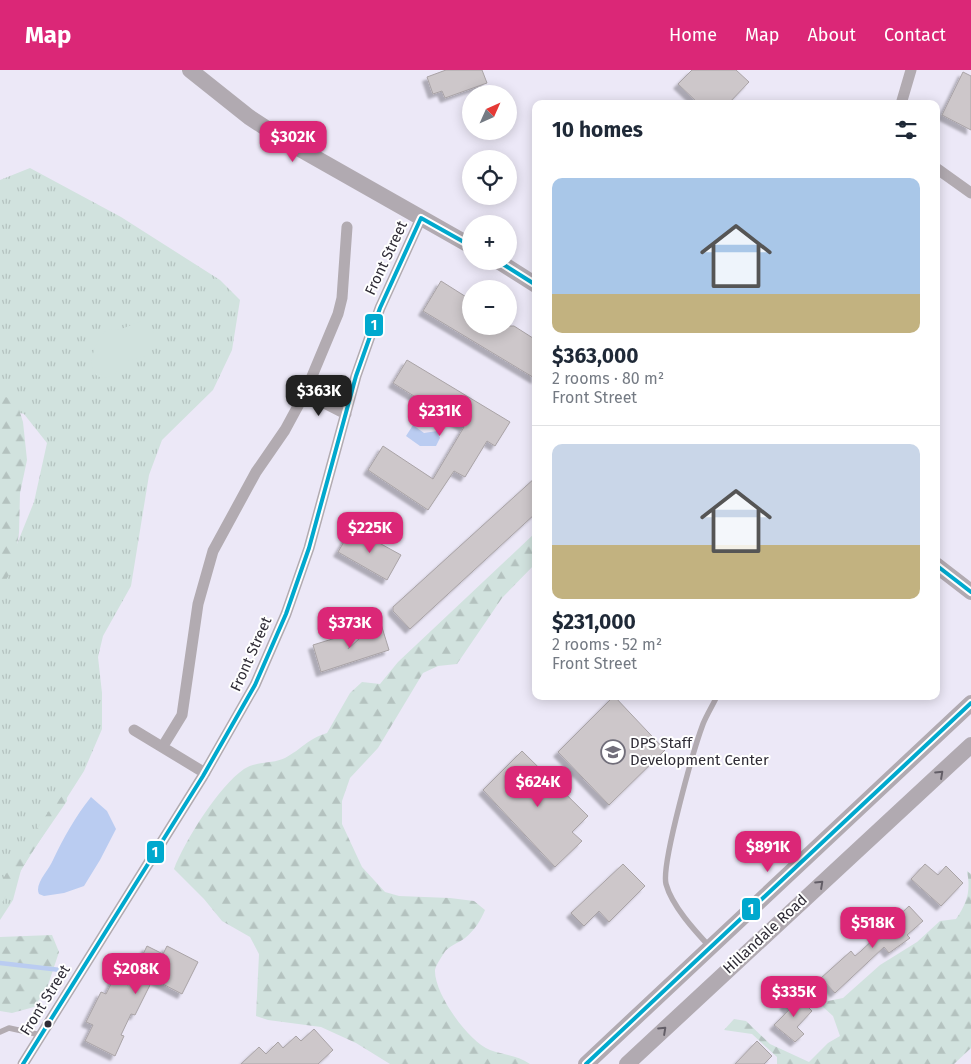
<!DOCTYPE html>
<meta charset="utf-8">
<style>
body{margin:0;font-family:"Fira Sans",sans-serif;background:#f6f6f7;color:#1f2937;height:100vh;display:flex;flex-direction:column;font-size:19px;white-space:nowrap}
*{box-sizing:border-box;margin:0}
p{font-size:16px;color:#747a83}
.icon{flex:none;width:28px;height:28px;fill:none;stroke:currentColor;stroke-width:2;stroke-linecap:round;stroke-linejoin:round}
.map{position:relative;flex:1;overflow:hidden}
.sheet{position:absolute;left:532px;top:30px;width:408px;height:600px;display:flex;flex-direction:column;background:#fff;border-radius:10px;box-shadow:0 2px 12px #0003}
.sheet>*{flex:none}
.needle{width:32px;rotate:45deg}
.controls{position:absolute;left:462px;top:15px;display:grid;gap:10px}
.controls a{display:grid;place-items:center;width:55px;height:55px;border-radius:50%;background:#fff;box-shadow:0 2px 12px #0003;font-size:25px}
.price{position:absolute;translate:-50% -42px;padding:0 11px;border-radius:10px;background:#db2777;color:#fff;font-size:16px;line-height:32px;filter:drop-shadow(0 1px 2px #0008)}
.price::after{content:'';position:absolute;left:50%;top:30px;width:15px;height:11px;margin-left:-8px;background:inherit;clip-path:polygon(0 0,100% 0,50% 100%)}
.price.active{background:#222;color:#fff}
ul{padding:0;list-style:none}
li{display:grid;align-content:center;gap:10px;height:265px;padding:0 20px}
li+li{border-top:1px solid #e0e1e3}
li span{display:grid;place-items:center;height:155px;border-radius:10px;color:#555}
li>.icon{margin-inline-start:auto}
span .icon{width:90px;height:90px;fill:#fffc;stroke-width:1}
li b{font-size:21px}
h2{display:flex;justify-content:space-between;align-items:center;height:60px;padding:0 20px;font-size:21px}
header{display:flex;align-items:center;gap:30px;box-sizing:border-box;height:70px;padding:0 25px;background:#db2777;color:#fff}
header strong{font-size:24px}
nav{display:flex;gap:28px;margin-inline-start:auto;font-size:18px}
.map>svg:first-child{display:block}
.grass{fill:url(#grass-tufts)}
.forest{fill:url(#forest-firs)}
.park{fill:#d1e2de}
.water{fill:#baccf1}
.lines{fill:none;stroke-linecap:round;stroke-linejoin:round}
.stream{stroke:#baccf1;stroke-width:4.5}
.building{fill:#cdc7ca;stroke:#a9a3a6;filter:url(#shadow)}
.lane{stroke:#b2abb1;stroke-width:5.5}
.street{stroke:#b2abb1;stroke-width:11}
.secondary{stroke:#b1aab1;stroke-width:16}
.bus-1-casing{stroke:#fff;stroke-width:8}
.bus-1{stroke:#00a9ce;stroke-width:4}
.oneway{stroke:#635e67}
.bus-dot{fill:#2f2c36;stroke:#fff;stroke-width:2}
.labels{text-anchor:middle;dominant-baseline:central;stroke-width:4;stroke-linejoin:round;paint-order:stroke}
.street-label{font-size:15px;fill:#2f2c36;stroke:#fff}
.poi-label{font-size:15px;fill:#2f2c36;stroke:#fff;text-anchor:start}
.line-badge{stroke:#fff;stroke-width:2}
.badge-label{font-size:14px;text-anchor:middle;font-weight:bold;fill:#fff}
</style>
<header>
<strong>Map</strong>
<nav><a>Home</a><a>Map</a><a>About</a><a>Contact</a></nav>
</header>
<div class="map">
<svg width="971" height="994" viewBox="0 0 971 994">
<defs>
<pattern id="grass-tufts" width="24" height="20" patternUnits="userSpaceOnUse" patternTransform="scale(1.25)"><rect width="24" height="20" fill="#d1e2de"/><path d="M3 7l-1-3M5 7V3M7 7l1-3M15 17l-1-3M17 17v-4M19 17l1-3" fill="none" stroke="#b4c2bf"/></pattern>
<pattern id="forest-firs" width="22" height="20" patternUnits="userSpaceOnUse" patternTransform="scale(1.25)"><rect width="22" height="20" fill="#d1e2de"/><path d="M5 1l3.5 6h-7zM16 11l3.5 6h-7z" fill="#b4c2bf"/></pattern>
<filter id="shadow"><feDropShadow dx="-4.5" dy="4.5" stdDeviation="1" flood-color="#0004"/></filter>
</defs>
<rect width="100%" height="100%" fill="#ece8f7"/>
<path class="grass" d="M 30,98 L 121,147 L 220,210 L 240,230 L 232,280 L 213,320 L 162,370 L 149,405 L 131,516 L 103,566 L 98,587 L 102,623 L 102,659 L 84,701 L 21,800 L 13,830 L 0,850 L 0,516 L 34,432 L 47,373 L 24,344 L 0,338 L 0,110 Z"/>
<path class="forest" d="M 6,327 L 17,333 L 23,352 L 27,390 L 20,423 L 19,463 L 13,499 L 0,519 L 0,329 Z
M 536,462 L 536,493 L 502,528 L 457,594 L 438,596 L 423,603 L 378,678 L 350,708 L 342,731 L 342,754 L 362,797 L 385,822 L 399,826 L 450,828 L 474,831 L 485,840 C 481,850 474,861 465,868 C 459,873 448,876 444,883 C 441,888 436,895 435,900 C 434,924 469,972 490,980 C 504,985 517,985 530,994 L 390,994 L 356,973 L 321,957 L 268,950 L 256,946 L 259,884 L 250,867 L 222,851 L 204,829 L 174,799 C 184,772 219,716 244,699 C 256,691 273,694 285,688 C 302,679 307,669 327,663 L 350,623 L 362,612 L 380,614 L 398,592 Z
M 66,722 L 67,731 L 30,785 L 0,836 L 0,813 L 53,735 Z
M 967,801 L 971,804 L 971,978 L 954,994 L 777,994 L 777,987 L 752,964 L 724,960 L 734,949 L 746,951 L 770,974 L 809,992 L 828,973 L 840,966 L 833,946 L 812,927 L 828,931 L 843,928 L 880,895 L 917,872 L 940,851 L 956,849 C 967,833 971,821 967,801 Z
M 52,865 L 59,882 L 47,918 L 34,937 L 12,943 L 0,941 L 0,867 Z"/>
<path class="park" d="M 141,251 L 151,256 L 156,270 L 156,277 L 145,286 L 125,291 L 114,305 C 80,319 91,270 108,259 L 119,260 Z"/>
<path class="water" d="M 413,355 L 424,363 L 437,361 L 440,368 L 436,376 L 420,376 L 406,366 Z
M 91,727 L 107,741 L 116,759 L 100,790 L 84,816 L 64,823 L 44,826 L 39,824 C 34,814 49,800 53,790 C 64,767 75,747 91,727 Z"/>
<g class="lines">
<path class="stream" d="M 0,893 L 69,901"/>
</g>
<path class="building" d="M 446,0 L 482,0 L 487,13 L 445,28 L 442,21 L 433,24 L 427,7 Z
M 692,0 L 736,0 L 749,12 L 728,34 L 699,34 L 678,14 Z
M 963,2 L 971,6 L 971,60 L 942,45 Z
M 441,211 L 471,230 L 471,256 L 514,256 L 536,270 L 536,309 L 423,241 Z
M 407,290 L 510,352 L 495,376 L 487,371 L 465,407 L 454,401 L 428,440 L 368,400 L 383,376 L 433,409 L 464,357 L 393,313 Z
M 536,407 L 536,443 L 410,559 L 393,541 L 393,537 Z
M 352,458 L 401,485 L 387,510 L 338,482 Z
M 381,554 L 389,580 L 321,602 L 313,575 L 358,561 L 348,579 L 372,557 Z
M 614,626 L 665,680 L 609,735 L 558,682 Z
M 522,681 L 588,746 L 572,762 L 582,771 L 555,797 L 483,720 Z
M 623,794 L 645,816 L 609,852 L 599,841 L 584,856 L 571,843 Z
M 925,794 L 938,805 L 946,796 L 963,813 L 941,836 L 911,809 Z
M 909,836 L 923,851 L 907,865 L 910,868 L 889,883 L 884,877 L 835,923 L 821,908 L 851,881 L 855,886 L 861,881 Z
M 147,876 L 163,884 L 167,876 L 198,892 L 182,924 L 153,909 L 135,945 L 131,944 L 121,965 L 124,966 L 115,986 L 85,971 L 93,955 L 86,952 L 101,922 L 106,924 L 114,908 L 128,915 Z
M 795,924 L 812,941 L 797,957 L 804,964 L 795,972 L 774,955 L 789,940 L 784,935 Z
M 314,959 L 333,980 L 318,994 L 241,994 L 259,977 L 266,984 L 278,972 L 283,978 L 296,966 L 301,971 Z
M 757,971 L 772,986 L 764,994 L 735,994 Z"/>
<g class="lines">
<path class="lane" d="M 710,877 C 695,861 672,836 666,814 C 661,794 694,678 703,654 C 707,644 713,635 717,626
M 0,962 L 9,958 L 41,965"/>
<path class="street" d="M 901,34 L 911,0
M 936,98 L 971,123
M 305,323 L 346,344
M 134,660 L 205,703
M 163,676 L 182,645 L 198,534 L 213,481 L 256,402 L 285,360 L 305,323 L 338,244 L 342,228 L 347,157
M 23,994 L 203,706 L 255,615 L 286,544 L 309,478 L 356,306 L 380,238 L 421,148"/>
<path class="secondary" d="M 190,0 L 249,47 L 284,70 L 471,176
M 498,191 L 536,215
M 936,495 L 971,522
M 586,994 L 971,633
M 627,994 L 971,675"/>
<g class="bus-1-casing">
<path id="bus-1" d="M 498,191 L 536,215
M 936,495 L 971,522
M 23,994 L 203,706 L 255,615 L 286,544 L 309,478 L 356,306 L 380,238 L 421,148 L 471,176
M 586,994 L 971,633"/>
</g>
<use href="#bus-1" class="bus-1"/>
</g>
<defs><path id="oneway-chevron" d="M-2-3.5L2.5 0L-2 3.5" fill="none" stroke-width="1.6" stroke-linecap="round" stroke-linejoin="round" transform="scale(1.25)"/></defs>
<g class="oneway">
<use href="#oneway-chevron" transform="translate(940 704) rotate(-43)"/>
<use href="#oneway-chevron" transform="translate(820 814) rotate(-43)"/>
<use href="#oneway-chevron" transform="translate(663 960) rotate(-43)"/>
</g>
<defs>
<g id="school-ring" transform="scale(1.25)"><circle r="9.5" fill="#fff" stroke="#716e7a" stroke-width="1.5"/><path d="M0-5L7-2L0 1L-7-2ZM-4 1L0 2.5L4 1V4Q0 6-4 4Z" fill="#716e7a"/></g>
</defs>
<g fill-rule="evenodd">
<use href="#school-ring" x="613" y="682"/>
</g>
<circle class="bus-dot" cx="48" cy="954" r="4.5"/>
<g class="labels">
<g class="street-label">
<text transform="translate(386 188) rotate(-65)">Front Street</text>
<text transform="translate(251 584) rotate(-66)">Front Street</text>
<text transform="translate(765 864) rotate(-43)">Hillandale Road</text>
<text transform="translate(45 930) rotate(-58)">Front Street</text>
</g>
<g class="poi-label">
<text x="630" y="673">DPS Staff<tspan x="630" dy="17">Development Center</tspan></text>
</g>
</g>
<g class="line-badge">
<rect x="364" y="243" width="20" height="24" rx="5" fill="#00a9ce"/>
<rect x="146" y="770" width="19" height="24" rx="5" fill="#00a9ce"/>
<rect x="741" y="827" width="20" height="24" rx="5" fill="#00a9ce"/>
</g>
<g class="badge-label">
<text x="374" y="260">1</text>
<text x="155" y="787">1</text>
<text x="751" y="844">1</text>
</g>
</svg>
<div class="controls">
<a><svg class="needle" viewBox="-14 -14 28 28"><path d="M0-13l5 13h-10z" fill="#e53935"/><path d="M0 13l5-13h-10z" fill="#747a83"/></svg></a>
<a><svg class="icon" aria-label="locate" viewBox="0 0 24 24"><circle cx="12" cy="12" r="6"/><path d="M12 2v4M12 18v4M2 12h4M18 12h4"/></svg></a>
<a>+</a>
<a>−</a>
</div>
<b class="price" style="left:293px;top:93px">$302K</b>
<b class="price active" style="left:319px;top:347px">$363K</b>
<b class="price" style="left:440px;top:367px">$231K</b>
<b class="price" style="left:370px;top:484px">$225K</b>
<b class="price" style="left:350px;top:579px">$373K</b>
<b class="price" style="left:538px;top:738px">$624K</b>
<b class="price" style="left:768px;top:803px">$891K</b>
<b class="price" style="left:873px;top:879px">$518K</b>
<b class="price" style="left:136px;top:925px">$208K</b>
<b class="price" style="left:794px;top:948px">$335K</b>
<section class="sheet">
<h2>10 homes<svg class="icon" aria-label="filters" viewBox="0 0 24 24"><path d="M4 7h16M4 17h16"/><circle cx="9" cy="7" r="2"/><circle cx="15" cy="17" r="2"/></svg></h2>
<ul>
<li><span style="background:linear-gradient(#a9c7e8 75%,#c2b280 0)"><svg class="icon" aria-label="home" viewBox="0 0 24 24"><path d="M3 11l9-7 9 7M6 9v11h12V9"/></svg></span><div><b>$363,000</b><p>2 rooms · 80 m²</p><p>Front Street</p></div></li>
<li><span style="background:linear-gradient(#c9d6e8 65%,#c2b280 0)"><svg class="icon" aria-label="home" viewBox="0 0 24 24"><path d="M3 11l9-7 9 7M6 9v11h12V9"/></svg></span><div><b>$231,000</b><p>2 rooms · 52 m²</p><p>Front Street</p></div></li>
</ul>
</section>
</div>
